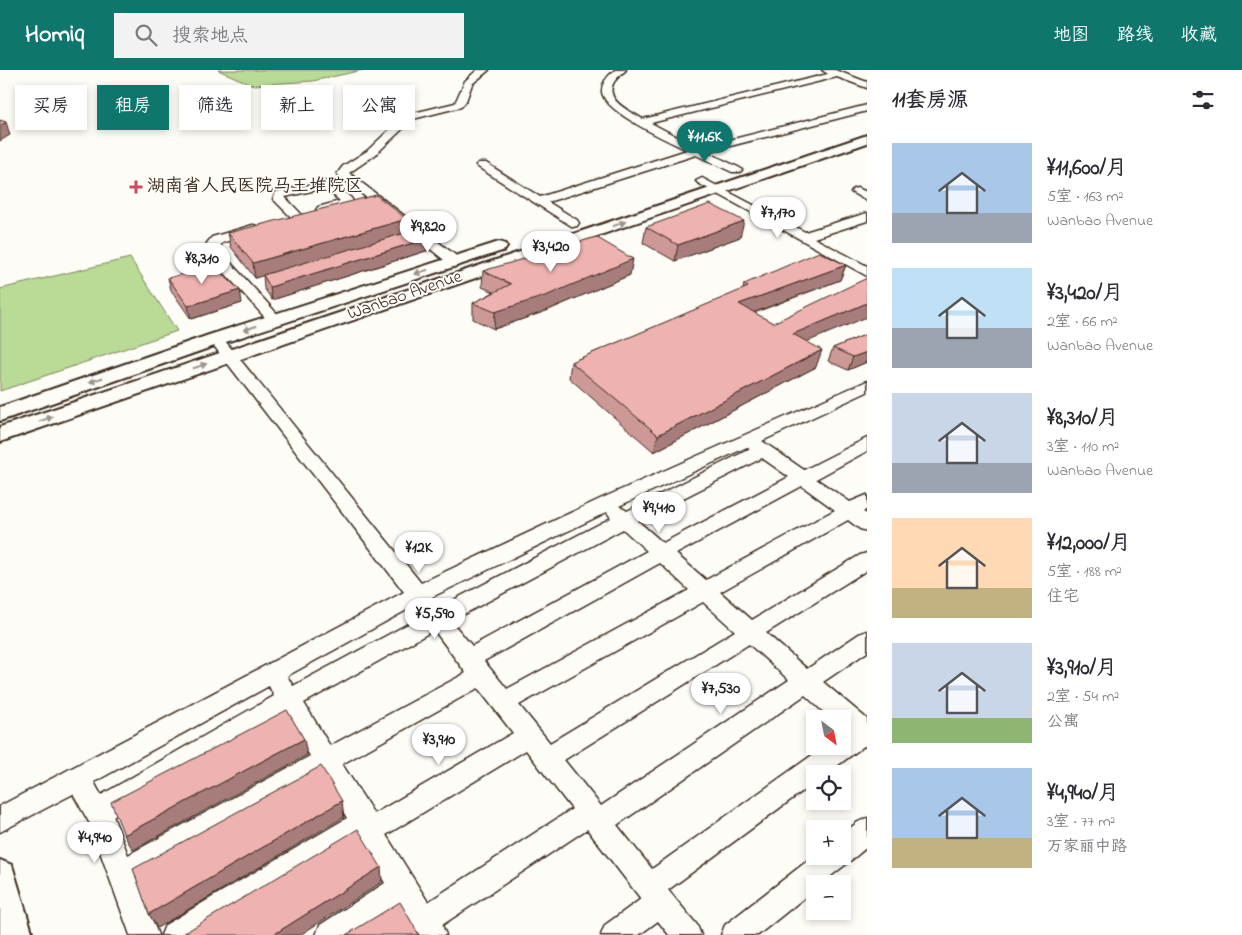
<!DOCTYPE html>
<html lang="zh">
<meta charset="utf-8">
<style>
body{margin:0;font-family:"Indie Flower","LXGW WenKai TC",sans-serif;background:#f2f2f3;color:#2b2b33;height:100vh;display:flex;flex-direction:column;font-size:19px;white-space:nowrap}
*{box-sizing:border-box;margin:0}
p{font-size:16px;color:#7c7c81}
.icon{flex:none;width:28px;height:28px;fill:none;stroke:currentColor;stroke-width:2;stroke-linecap:round;stroke-linejoin:round}
.map{position:relative;flex:1;overflow:hidden}
.drawer{display:flex;flex-direction:column;background:#fff;width:375px}
.drawer>*{flex:none}
.banner{position:absolute;left:15px;top:15px;width:475px;height:45px;display:flex;gap:10px}
.needle{width:32px;rotate:148deg}
.buttons{position:absolute;left:806px;top:640px;display:grid;gap:10px}
.buttons a{display:grid;place-items:center;width:45px;height:45px;border-radius:0px;background:#fff;box-shadow:0 2px 8px #0003;font-size:25px}
.price{position:absolute;translate:-50% -42px;padding:0 11px;border-radius:18px;background:#fff;color:#222;font-size:16px;line-height:32px;filter:drop-shadow(0 1px 2px #0008)}
.price::after{content:'';position:absolute;left:50%;top:30px;width:15px;height:11px;margin-left:-8px;background:inherit;clip-path:polygon(0 0,100% 0,50% 100%)}
.price.selected{background:#0f766e;color:#fff}
ul{padding:0;list-style:none}
li{display:flex;align-items:center;gap:15px;height:125px;padding:0 25px}
li span{display:grid;place-items:center;flex:none;width:140px;height:100px;border-radius:0px;color:#555}
li>.icon{margin-inline-start:auto}
span .icon{width:60px;height:60px;fill:#fffc;stroke-width:1}
li b{font-size:21px}
h2{display:flex;justify-content:space-between;align-items:center;height:60px;padding:0 25px;font-size:21px}
.pill{padding:0 18px;border-radius:0px;background:#fff;box-shadow:0 2px 8px #0003;font-size:18px;line-height:45px}
.pill.selected{background:#0f766e;color:#fff}
header{display:flex;align-items:center;gap:30px;box-sizing:border-box;height:70px;padding:0 25px;background:#0f766e;color:#fff}
header strong{font-size:24px}
nav{display:flex;gap:28px;margin-inline-start:auto;font-size:18px}
.search{width:350px;height:45px;background:#f2f2f3;display:flex;align-items:center;gap:12px;box-sizing:border-box;padding:0 18px;border-radius:0px;color:#7c7c81;font-size:19px}
main{display:flex;flex:1;min-height:0}
.map>svg:first-child{display:block}
.green{fill:#b9db95;stroke:#7a825a}
.lines{fill:none;stroke-linecap:round;stroke-linejoin:round}
.minor-casing{stroke:#3b2a1e;stroke-width:3}
.major-casing{stroke:#3b2a1e;stroke-width:4}
.minor{fill:#fdfcf7;fill-rule:evenodd}
.major{fill:#fdfcf7;fill-rule:evenodd}
.wall{fill:#cd9997;stroke:#3b2a1e}
.shaded-wall{fill:#a77d7b;stroke:#3b2a1e}
.building{fill:#eeb2b0;stroke:#3b2a1e}
.oneway{fill:#9c938a}
.poi-dot{fill:#d1495b;stroke:#fdfcf7;stroke-width:2}
.labels{text-anchor:middle;dominant-baseline:central;stroke-width:4;stroke-linejoin:round;paint-order:stroke}
.far-poi-label{font-size:18px;fill:#3b2a1e;stroke:#fdfcf7;text-anchor:start}
.far-street-label{font-size:18px;fill:#3b2a1e;stroke:#fdfcf7}
</style>
<header>
<strong>Homiq</strong>
<div class="search"><svg class="icon" aria-label="search" viewBox="0 0 24 24"><circle cx="10" cy="10" r="6"/><path d="M15 15l6 6"/></svg>搜索地点</div>
<nav><a>地图</a><a>路线</a><a>收藏</a></nav>
</header>
<main>
<div class="map">
<svg width="867" height="865" viewBox="0 0 867 865">
<rect width="100%" height="100%" fill="#fdfcf7"/>
<filter id="ink" filterUnits="userSpaceOnUse"><feTurbulence type="fractalNoise" baseFrequency=".02" numOctaves="2"/><feDisplacementMap in="SourceGraphic" scale="10" xChannelSelector="R" yChannelSelector="G"/><feConvolveMatrix kernelMatrix="1 2 1 2 8 2 1 2 1" color-interpolation-filters="sRGB"/></filter>
<g filter="url(#ink)">
<path class="green" d="M 218,0 L 363,0 L 313,11 L 253,15 Z
M 130,188 L 177,261 L 0,321 L 0,219 Z"/>
<g class="lines">
<g class="minor-casing">
<path id="minor" d="M 477,0 L 489,0 L 472,14 L 466,31 L 461,37 L 413,49 L 375,85 L 349,103 L 459,188 L 461,191 L 459,194 L 449,194 L 337,104 L 343,96 L 367,81 L 405,45 L 455,33 L 465,11 Z
M 615,0 L 626,0 C 622,4 617,7 614,12 C 603,30 631,42 643,49 L 828,4 L 822,0 L 835,0 L 867,12 L 867,18 L 837,7 L 651,53 L 698,78 L 867,35 L 867,41 L 707,82 L 740,98 L 742,100 L 740,102 L 732,102 L 696,85 L 548,132 L 577,150 L 579,153 L 577,156 L 573,157 L 478,97 L 476,95 L 478,93 L 486,93 L 540,127 L 687,80 C 669,71 605,43 602,22 C 601,13 609,5 615,0 Z
M 702,108 L 805,162 L 867,143 L 867,151 L 814,168 L 867,196 L 867,206 L 698,113 L 696,111 Z
M 328,111 L 332,112 L 351,128 L 353,131 C 346,140 328,145 318,143 L 316,140 L 318,137 L 340,131 L 325,118 L 285,127 L 304,147 L 298,151 L 294,150 L 273,129 L 276,122 Z
M 857,118 L 867,122 L 867,131 L 851,122 L 853,119 Z
M 253,155 L 257,156 L 259,159 L 257,162 L 222,173 L 219,180 L 280,247 L 282,250 L 280,253 L 270,253 L 205,181 L 207,173 L 212,167 Z
M 216,264 L 221,266 L 421,513 L 600,429 L 867,311 L 867,322 L 762,371 L 804,400 L 867,368 L 867,381 L 816,409 L 850,432 L 867,425 L 867,439 L 863,442 L 867,444 L 867,461 L 860,459 L 848,450 L 720,522 L 752,550 L 860,485 L 867,483 L 867,500 L 766,563 L 807,599 L 859,564 L 867,561 L 867,582 L 823,612 L 867,649 L 867,677 L 864,676 L 826,704 L 815,704 L 815,712 L 668,820 L 697,855 L 701,865 L 669,865 L 658,851 L 639,865 L 601,865 L 605,855 L 641,829 L 587,759 L 442,855 L 446,865 L 416,865 L 399,837 L 355,865 L 316,865 L 320,855 L 385,813 L 359,769 L 202,865 L 161,865 L 165,855 L 347,748 L 322,706 L 137,809 L 158,865 L 130,865 L 90,754 L 73,724 L 0,762 L 0,736 L 404,522 L 211,272 L 208,269 L 211,266 ZM 747,377 L 750,379 L 627,441 L 619,436 ZM 762,388 L 789,407 L 663,473 L 638,451 ZM 802,416 L 835,440 L 706,510 L 676,484 ZM 607,442 L 611,448 L 440,537 L 432,527 ZM 623,459 L 647,481 L 472,576 L 451,551 ZM 660,493 L 689,520 L 507,619 L 484,591 ZM 703,532 L 735,561 L 550,673 L 519,635 ZM 414,536 L 423,546 L 293,616 L 287,606 ZM 434,560 L 466,603 L 330,676 L 304,633 ZM 749,574 L 789,610 L 601,736 L 564,690 ZM 269,616 L 274,626 L 101,725 L 94,712 ZM 478,618 L 513,663 L 374,744 L 342,694 ZM 805,625 L 831,649 L 842,649 L 842,659 L 846,662 L 842,664 L 842,676 L 825,676 L 652,799 L 617,755 ZM 285,643 L 310,686 L 128,785 L 113,746 ZM 526,680 L 572,739 L 428,832 L 386,765 Z
M 867,748 L 867,777 C 852,790 837,801 821,814 L 815,814 L 815,819 L 758,865 L 721,865 L 725,855 L 815,785 L 842,786 L 842,764 L 858,752 Z"/>
</g>
<g class="major-casing">
<path id="major" d="M 867,65 L 867,73 L 0,372 L 0,357 Z
M 499,172 L 505,174 L 507,177 L 505,180 L 223,273 L 0,351 L 0,337 L 209,265 Z
M 0,790 L 12,795 L 33,865 L 0,865 Z"/>
</g>
<use href="#minor" class="minor"/>
<use href="#major" class="major"/>
</g>
<path class="wall" d="M 407,149 L 407,163 L 429,180 L 272,230 L 264,218 L 263,205 L 255,208 L 231,177 L 228,163 Z
M 646,157 L 740,167 L 675,191 L 643,173 Z
M 846,195 L 840,210 L 754,243 L 807,272 L 816,297 L 654,382 L 569,308 L 571,292 L 743,220 L 744,214 Z
M 483,201 L 630,205 L 546,241 L 494,259 L 473,249 L 473,233 L 494,222 L 482,217 Z
M 168,208 L 242,233 L 191,249 L 171,220 Z
M 867,264 L 867,292 L 848,300 L 828,291 L 833,278 Z"/>
<path class="shaded-wall" d="M 6,52 L 10,65 L 0,71 L 0,56 Z
M 407,149 L 407,163 L 255,208 L 253,193 Z
M 744,151 L 740,167 L 675,191 L 678,175 Z
M 429,168 L 429,180 L 272,230 L 270,217 Z
M 633,189 L 630,205 L 546,241 L 494,259 L 495,242 Z
M 846,195 L 840,210 L 734,250 L 739,234 Z
M 240,220 L 242,233 L 191,249 L 188,236 Z
M 867,233 L 867,247 L 787,280 L 793,264 Z
M 822,280 L 816,297 L 654,382 L 658,365 Z
M 867,282 L 867,292 L 848,300 L 853,287 Z
M 304,669 L 307,685 L 133,780 L 124,765 Z
M 342,731 L 344,747 L 157,858 L 149,844 Z
M 381,797 L 382,812 L 300,865 L 273,865 Z"/>
<path class="building" d="M 0,50 L 6,52 L 0,56 Z
M 376,125 L 407,149 L 253,193 L 228,163 Z
M 710,134 L 744,151 L 678,175 L 646,157 Z
M 418,159 L 429,168 L 270,217 L 263,205 Z
M 596,167 L 633,189 L 548,225 L 495,242 L 473,233 L 511,214 L 483,201 Z
M 819,182 L 846,195 L 739,234 L 773,253 L 867,208 L 867,233 L 793,264 L 822,280 L 658,365 L 571,292 L 748,217 L 744,214 Z
M 213,196 L 240,220 L 188,236 L 168,208 Z
M 867,264 L 867,282 L 853,287 L 833,278 Z
M 287,640 L 304,669 L 124,765 L 111,732 Z
M 321,696 L 342,731 L 149,844 L 133,799 Z
M 358,759 L 381,797 L 273,865 L 181,865 Z
M 400,832 L 419,865 L 346,865 Z"/>
<defs><path id="oneway-solid" d="M-6-.8H1V-3.2L6.5 0L1 3.2V.8H-6Z" transform="scale(1.25)"/></defs>
<g class="oneway">
<use href="#oneway-solid" transform="translate(619 154) rotate(-19)"/>
<use href="#oneway-solid" transform="translate(421 202) rotate(162)"/>
<use href="#oneway-solid" transform="translate(250 258) rotate(162)"/>
<use href="#oneway-solid" transform="translate(200 296) rotate(-19)"/>
<use href="#oneway-solid" transform="translate(96 310) rotate(161)"/>
<use href="#oneway-solid" transform="translate(46 349) rotate(-19)"/>
</g>
</g>
<path class="poi-dot" d="M133.5 109.5h5v5h5v5h-5v5h-5v-5h-5v-5h5z"/>
<g class="labels">
<g class="far-poi-label">
<text x="147" y="117">湖南省人民医院马王堆院区</text>
</g>
<g class="far-street-label">
<text transform="translate(405 226) rotate(-19)">Wanbao Avenue</text>
</g>
</g>
</svg>
<div class="buttons">
<a><svg class="needle" viewBox="-14 -14 28 28"><path d="M0-13l5 13h-10z" fill="#e53935"/><path d="M0 13l5-13h-10z" fill="#7c7c81"/></svg></a>
<a><svg class="icon" aria-label="locate" viewBox="0 0 24 24"><circle cx="12" cy="12" r="6"/><path d="M12 2v4M12 18v4M2 12h4M18 12h4"/></svg></a>
<a>+</a>
<a>−</a>
</div>
<b class="price selected" style="left:705px;top:93px">¥11.6K</b>
<b class="price" style="left:778px;top:169px">¥7,170</b>
<b class="price" style="left:428px;top:183px">¥9,820</b>
<b class="price" style="left:551px;top:203px">¥3,420</b>
<b class="price" style="left:202px;top:215px">¥8,310</b>
<b class="price" style="left:659px;top:464px">¥9,410</b>
<b class="price" style="left:419px;top:504px">¥12K</b>
<b class="price" style="left:435px;top:570px">¥5,590</b>
<b class="price" style="left:721px;top:645px">¥7,530</b>
<b class="price" style="left:439px;top:696px">¥3,910</b>
<b class="price" style="left:95px;top:794px">¥4,940</b>
<div class="banner">
<a class="pill">买房</a>
<a class="pill selected">租房</a>
<a class="pill">筛选</a>
<a class="pill">新上</a>
<a class="pill">公寓</a>
</div>
</div>
<section class="drawer">
<h2>11套房源<svg class="icon" aria-label="filters" viewBox="0 0 24 24"><path d="M4 7h16M4 17h16"/><circle cx="9" cy="7" r="2"/><circle cx="15" cy="17" r="2"/></svg></h2>
<ul>
<li><span style="background:linear-gradient(#a9c7e8 70%,#9aa5b1 0)"><svg class="icon" aria-label="home" viewBox="0 0 24 24"><path d="M3 11l9-7 9 7M6 9v11h12V9"/></svg></span><div><b>¥11,600/月</b><p>5室 · 163 m²</p><p>Wanbao Avenue</p></div></li>
<li><span style="background:linear-gradient(#bfe0f5 60%,#9aa5b1 0)"><svg class="icon" aria-label="home" viewBox="0 0 24 24"><path d="M3 11l9-7 9 7M6 9v11h12V9"/></svg></span><div><b>¥3,420/月</b><p>2室 · 66 m²</p><p>Wanbao Avenue</p></div></li>
<li><span style="background:linear-gradient(#c9d6e8 70%,#9aa5b1 0)"><svg class="icon" aria-label="home" viewBox="0 0 24 24"><path d="M3 11l9-7 9 7M6 9v11h12V9"/></svg></span><div><b>¥8,310/月</b><p>3室 · 110 m²</p><p>Wanbao Avenue</p></div></li>
<li><span style="background:linear-gradient(#ffd9b3 70%,#c2b280 0)"><svg class="icon" aria-label="home" viewBox="0 0 24 24"><path d="M3 11l9-7 9 7M6 9v11h12V9"/></svg></span><div><b>¥12,000/月</b><p>5室 · 188 m²</p><p>住宅</p></div></li>
<li><span style="background:linear-gradient(#c9d6e8 75%,#8fb573 0)"><svg class="icon" aria-label="home" viewBox="0 0 24 24"><path d="M3 11l9-7 9 7M6 9v11h12V9"/></svg></span><div><b>¥3,910/月</b><p>2室 · 54 m²</p><p>公寓</p></div></li>
<li><span style="background:linear-gradient(#a9c7e8 70%,#c2b280 0)"><svg class="icon" aria-label="home" viewBox="0 0 24 24"><path d="M3 11l9-7 9 7M6 9v11h12V9"/></svg></span><div><b>¥4,940/月</b><p>3室 · 77 m²</p><p>万家丽中路</p></div></li>
</ul>
</section>
</main>
